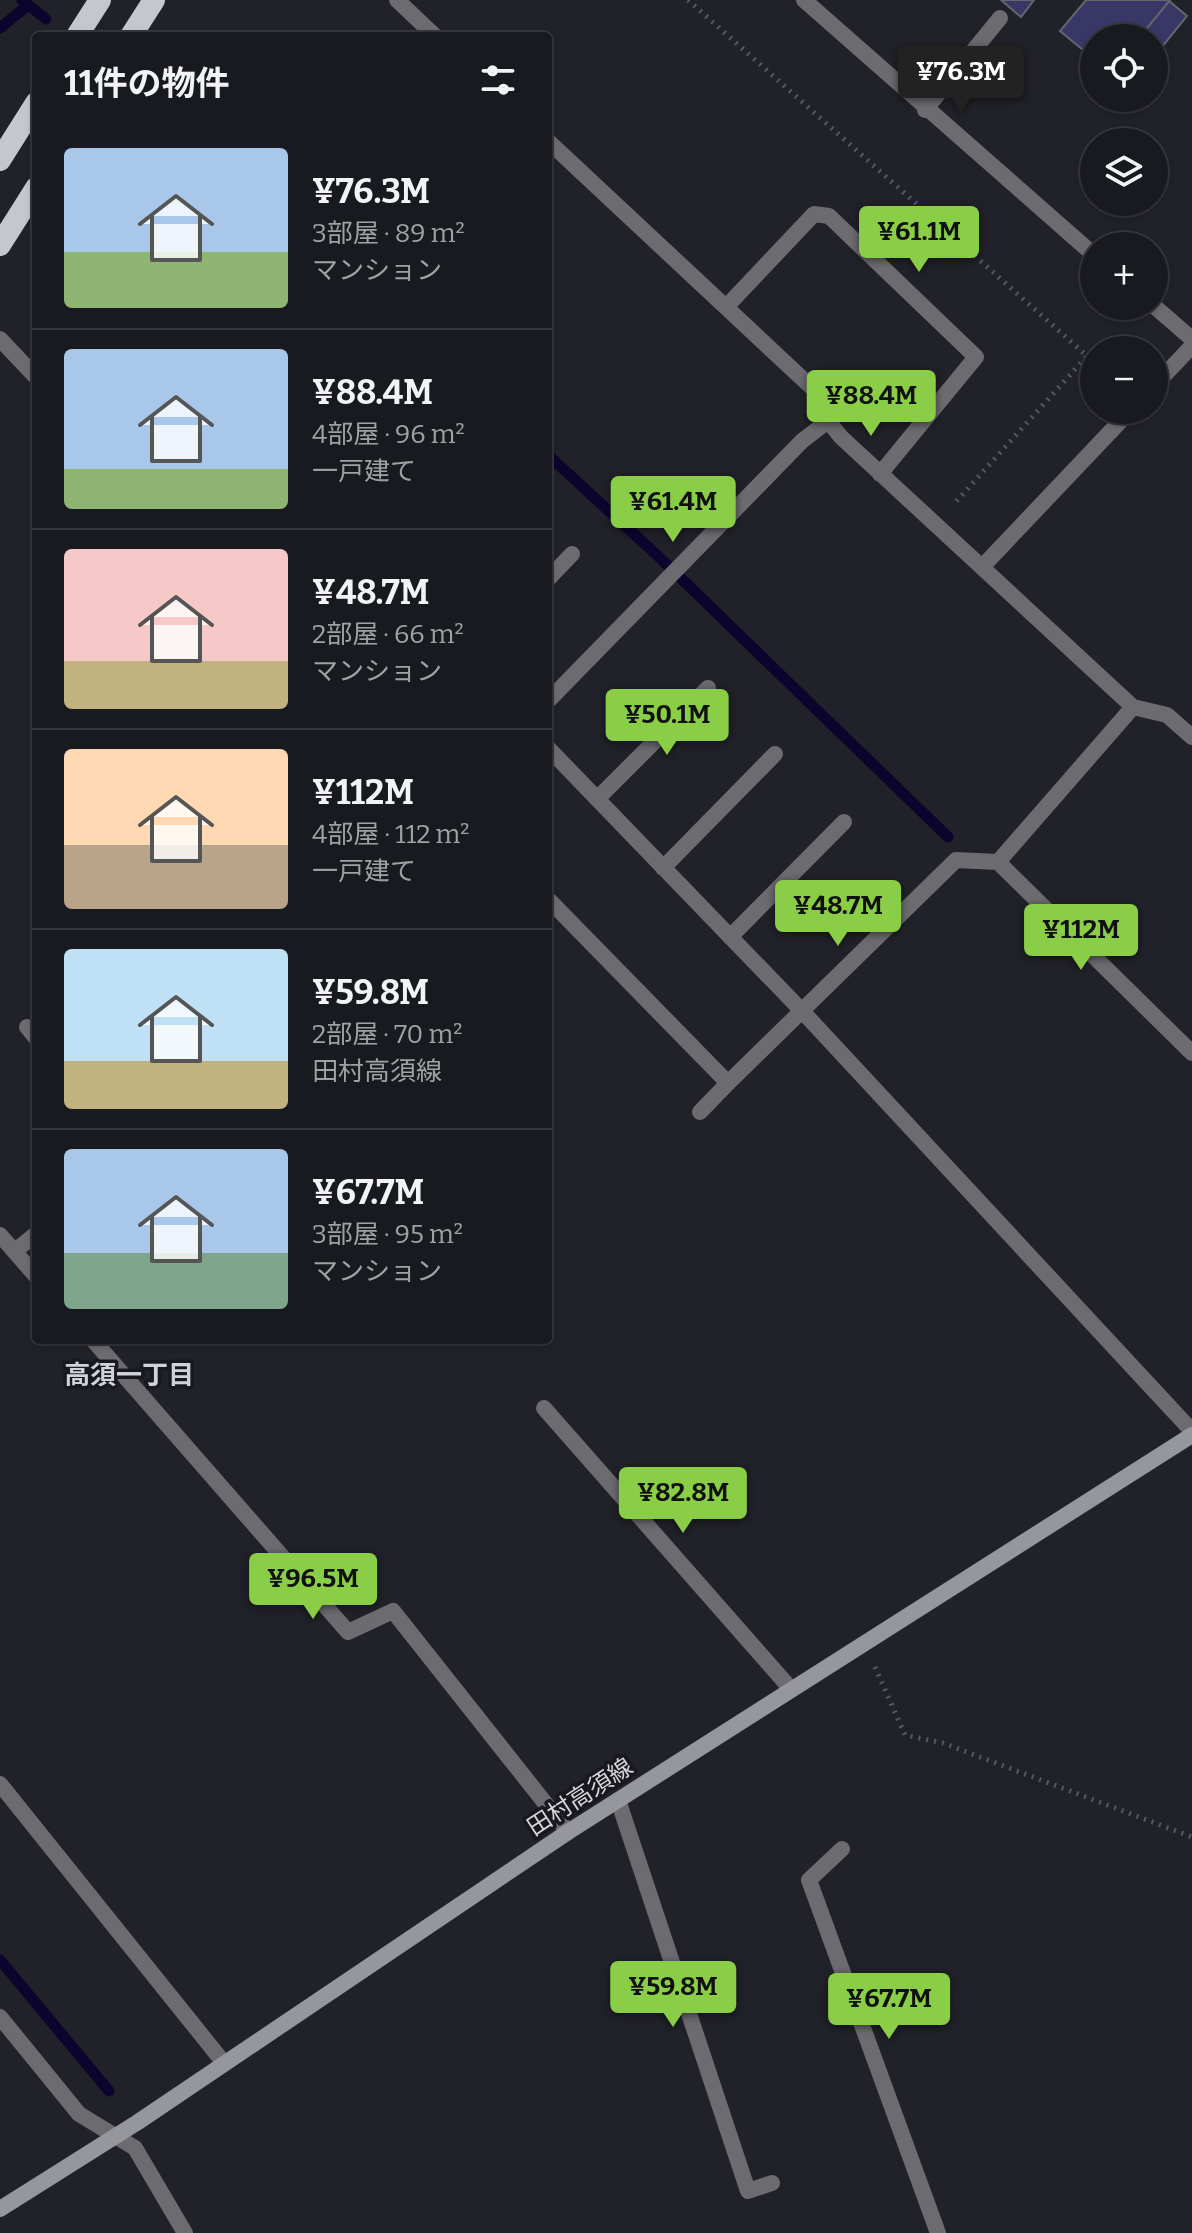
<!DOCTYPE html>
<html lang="ja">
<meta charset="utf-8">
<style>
body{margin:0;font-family:Bitter,"Noto Sans JP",serif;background:#222328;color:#f1f3f6;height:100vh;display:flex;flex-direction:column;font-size:30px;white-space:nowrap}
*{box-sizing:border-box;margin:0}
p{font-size:26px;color:#9fa1a4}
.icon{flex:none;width:44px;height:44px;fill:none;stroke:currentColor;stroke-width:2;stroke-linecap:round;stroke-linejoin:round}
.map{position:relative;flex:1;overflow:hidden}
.drawer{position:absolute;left:32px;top:32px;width:520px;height:1312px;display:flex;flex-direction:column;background:#191a1f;border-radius:8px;box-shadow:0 2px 6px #0004,0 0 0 2px #37383d}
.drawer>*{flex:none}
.buttons{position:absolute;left:1080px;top:24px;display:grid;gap:16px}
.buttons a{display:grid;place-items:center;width:88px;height:88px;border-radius:50%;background:#191a1f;box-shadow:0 2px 6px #0004,0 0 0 2px #37383d;font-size:40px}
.price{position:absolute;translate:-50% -68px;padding:0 18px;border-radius:8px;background:#8ace47;color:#111;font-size:26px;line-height:52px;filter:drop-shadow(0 2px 4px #0008)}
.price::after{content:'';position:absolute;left:50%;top:48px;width:24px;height:18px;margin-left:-12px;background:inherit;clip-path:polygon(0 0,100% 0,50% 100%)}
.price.active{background:#222;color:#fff}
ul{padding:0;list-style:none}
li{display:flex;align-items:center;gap:24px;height:200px;padding:0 32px}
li+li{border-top:2px solid #37383d}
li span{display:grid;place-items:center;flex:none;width:224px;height:160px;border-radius:8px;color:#555}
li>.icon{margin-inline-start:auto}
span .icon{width:96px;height:96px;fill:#fffc;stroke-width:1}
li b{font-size:34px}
h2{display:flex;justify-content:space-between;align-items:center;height:96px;padding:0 32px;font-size:34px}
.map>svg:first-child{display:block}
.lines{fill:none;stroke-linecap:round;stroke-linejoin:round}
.stream{stroke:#0b042d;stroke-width:11}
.building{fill:#383765;stroke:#65656e;stroke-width:2}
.path{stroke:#57585f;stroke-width:5;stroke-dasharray:2 6;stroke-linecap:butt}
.minor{stroke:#6c6c70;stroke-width:16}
.secondary{stroke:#96969d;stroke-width:16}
.trunk{stroke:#c5c6ce;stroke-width:22}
.labels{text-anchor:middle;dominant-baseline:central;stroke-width:7;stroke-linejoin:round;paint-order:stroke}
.street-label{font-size:24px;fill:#d6d6db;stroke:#18181f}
.neighbourhood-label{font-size:26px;font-weight:bold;fill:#d0d1db;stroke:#18181f}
</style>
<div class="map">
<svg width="1192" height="2233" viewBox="0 0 1192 2233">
<rect width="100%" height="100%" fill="#212229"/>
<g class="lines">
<path class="stream" d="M 22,0 L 46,19
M 0,28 L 27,6
M 548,455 L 659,557 L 948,837
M 0,1960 L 109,2091"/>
</g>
<path class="building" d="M 1001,0 L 1034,0 L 1021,17 Z
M 1086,0 L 1170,0 L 1139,38 L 1094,38 L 1094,59 L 1060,31 Z
M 1169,1 L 1187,16 L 1154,57 L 1154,38 L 1139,38 Z"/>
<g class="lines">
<path class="path" d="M 688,0 L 1087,356 L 953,505
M 875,1667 L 905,1735 L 943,1743 L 1192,1837"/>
<path class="minor" d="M 397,0 L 435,36
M 804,0 L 1094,255
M 925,110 L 1000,18
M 548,141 L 822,397 L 828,421 L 841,437 L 1133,707 L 1167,715 L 1192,737
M 1154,306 L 1192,339
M 726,307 L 814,214 L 829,216 L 976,357 L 880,474
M 0,339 L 36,377
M 1154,386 L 1192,346
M 982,567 L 1131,410
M 548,579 L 572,554
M 548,701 L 802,441 L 828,421
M 548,748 L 802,1011 L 1192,1431
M 597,799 L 708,688
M 998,862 L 1192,1053
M 663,868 L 775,754
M 548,899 L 728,1083 L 956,860 L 998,862 L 1133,707
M 730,937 L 844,822
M 27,1027 L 36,1038
M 700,1112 L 728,1083
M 0,1235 L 36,1276
M 15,1251 L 36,1234
M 93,1340 L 348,1632 L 393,1611 L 568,1832
M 544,1408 L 791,1689
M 0,1784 L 224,2063
M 618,1800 L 748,2191 L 772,2183
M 842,1849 L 809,1880 L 938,2233
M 0,2017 L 79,2114 L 135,2148 L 185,2233"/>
<path class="secondary" d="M 0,2209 L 138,2122 L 568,1832 L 1192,1435"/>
<path class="trunk" d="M 77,36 L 100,0
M 131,36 L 154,0
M 0,160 L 36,103
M 0,245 L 36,188"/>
</g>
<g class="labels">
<g class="street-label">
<text transform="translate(580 1797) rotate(-33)">田村高須線</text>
</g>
<g class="neighbourhood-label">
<text x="129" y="1375">高須一丁目</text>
</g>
</g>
</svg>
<div class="buttons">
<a><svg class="icon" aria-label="locate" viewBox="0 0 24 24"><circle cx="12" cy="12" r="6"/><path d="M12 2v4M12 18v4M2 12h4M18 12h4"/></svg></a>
<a><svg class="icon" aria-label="layers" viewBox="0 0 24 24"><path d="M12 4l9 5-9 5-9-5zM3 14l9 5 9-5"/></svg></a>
<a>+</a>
<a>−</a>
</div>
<b class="price active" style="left:961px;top:114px">¥76.3M</b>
<b class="price" style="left:919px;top:274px">¥61.1M</b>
<b class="price" style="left:871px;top:438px">¥88.4M</b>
<b class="price" style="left:673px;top:544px">¥61.4M</b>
<b class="price" style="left:667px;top:757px">¥50.1M</b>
<b class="price" style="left:838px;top:948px">¥48.7M</b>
<b class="price" style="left:1081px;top:972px">¥112M</b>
<b class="price" style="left:683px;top:1535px">¥82.8M</b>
<b class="price" style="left:313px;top:1621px">¥96.5M</b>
<b class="price" style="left:673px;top:2029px">¥59.8M</b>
<b class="price" style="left:889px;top:2041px">¥67.7M</b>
<section class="drawer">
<h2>11件の物件<svg class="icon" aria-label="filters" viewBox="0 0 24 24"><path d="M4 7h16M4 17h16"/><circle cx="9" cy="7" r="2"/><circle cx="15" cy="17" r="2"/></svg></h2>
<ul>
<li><span style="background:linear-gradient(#a9c7e8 65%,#8fb573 0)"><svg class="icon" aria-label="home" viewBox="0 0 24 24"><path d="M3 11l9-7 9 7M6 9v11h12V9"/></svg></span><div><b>¥76.3M</b><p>3部屋 · 89 m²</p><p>マンション</p></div></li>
<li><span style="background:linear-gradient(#a9c7e8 75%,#8fb573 0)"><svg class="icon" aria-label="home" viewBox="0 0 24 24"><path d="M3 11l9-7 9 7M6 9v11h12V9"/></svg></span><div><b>¥88.4M</b><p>4部屋 · 96 m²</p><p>一戸建て</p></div></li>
<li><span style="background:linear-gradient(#f6c9c9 70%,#c2b280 0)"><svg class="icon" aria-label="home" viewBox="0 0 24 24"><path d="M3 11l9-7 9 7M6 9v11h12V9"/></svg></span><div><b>¥48.7M</b><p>2部屋 · 66 m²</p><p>マンション</p></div></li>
<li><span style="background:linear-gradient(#ffd9b3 60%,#b9a48a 0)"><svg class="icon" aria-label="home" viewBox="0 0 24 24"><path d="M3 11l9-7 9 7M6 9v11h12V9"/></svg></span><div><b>¥112M</b><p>4部屋 · 112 m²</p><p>一戸建て</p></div></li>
<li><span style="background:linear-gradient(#bfe0f5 70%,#c2b280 0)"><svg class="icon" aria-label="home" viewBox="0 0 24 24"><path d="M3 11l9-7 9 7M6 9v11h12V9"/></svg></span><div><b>¥59.8M</b><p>2部屋 · 70 m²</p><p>田村高須線</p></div></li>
<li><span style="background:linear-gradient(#a9c7e8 65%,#7fa58c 0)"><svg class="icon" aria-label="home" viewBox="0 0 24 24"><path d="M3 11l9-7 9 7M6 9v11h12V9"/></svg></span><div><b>¥67.7M</b><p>3部屋 · 95 m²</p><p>マンション</p></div></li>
</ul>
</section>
</div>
